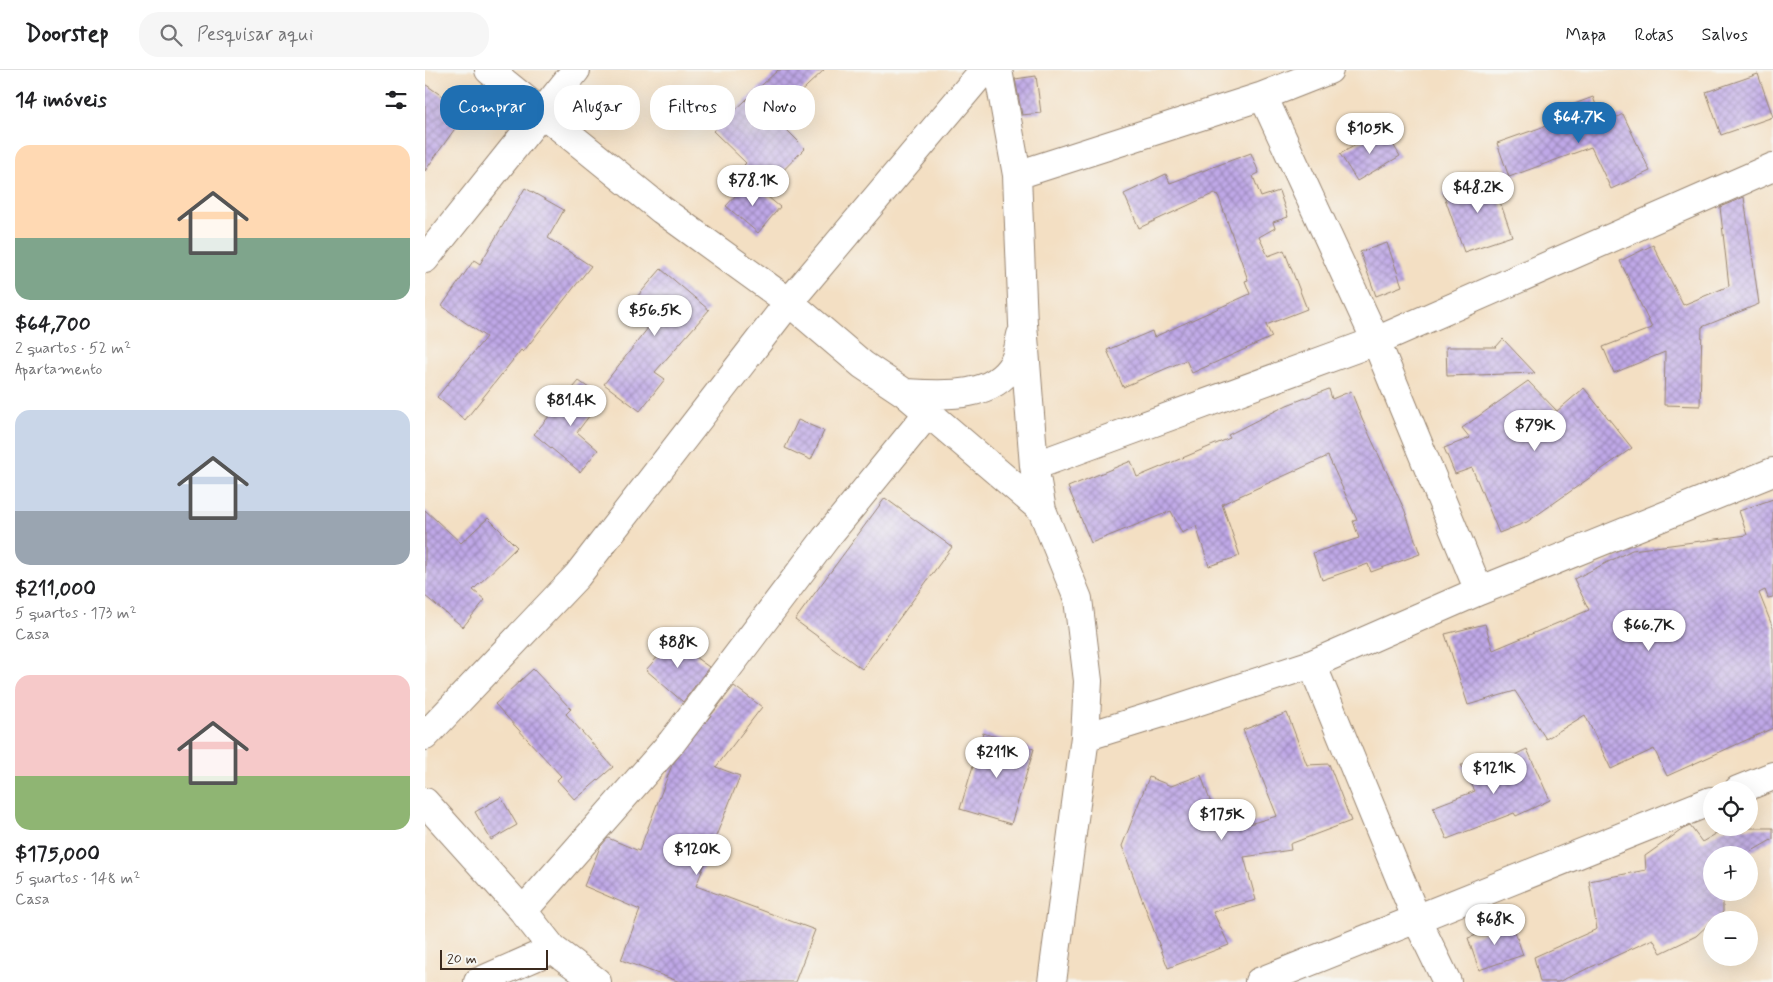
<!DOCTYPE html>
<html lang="pt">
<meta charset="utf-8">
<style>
body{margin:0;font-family:Mynerve,sans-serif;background:#f6f6f6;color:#202124;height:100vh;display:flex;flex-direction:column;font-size:19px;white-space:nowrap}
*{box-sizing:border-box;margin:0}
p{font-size:16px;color:#757577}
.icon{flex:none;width:28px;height:28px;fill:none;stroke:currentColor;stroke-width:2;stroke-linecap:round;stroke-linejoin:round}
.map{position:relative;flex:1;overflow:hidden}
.details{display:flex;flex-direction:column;background:#fff;width:425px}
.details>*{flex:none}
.top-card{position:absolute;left:15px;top:15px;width:475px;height:45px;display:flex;gap:10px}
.controls{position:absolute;left:1278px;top:711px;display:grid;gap:10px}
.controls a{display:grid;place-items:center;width:55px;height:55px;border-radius:50%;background:#fff;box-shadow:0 5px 20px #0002;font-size:25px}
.scale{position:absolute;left:15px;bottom:12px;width:108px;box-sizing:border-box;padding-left:5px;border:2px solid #3b2a1e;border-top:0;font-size:14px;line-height:18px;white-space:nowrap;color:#3b2a1e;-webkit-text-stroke:4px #f6f6f2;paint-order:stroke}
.price{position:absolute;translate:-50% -42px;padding:0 11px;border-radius:18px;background:#fff;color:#222;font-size:16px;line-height:32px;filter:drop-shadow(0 1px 2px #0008)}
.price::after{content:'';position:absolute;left:50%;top:30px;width:15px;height:11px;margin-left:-8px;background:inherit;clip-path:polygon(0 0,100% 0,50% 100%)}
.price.active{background:#1f6fb2;color:#fff}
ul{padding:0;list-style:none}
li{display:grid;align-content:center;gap:10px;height:265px;padding:0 15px}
li span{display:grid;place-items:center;height:155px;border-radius:15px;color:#555}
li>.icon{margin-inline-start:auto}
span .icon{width:90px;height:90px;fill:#fffc;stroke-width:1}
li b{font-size:21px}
h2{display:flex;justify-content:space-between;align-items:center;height:60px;padding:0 15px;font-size:21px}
.pill{padding:0 18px;border-radius:20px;background:#fff;box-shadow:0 5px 20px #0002;font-size:18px;line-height:45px}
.pill.active{background:#1f6fb2;color:#fff}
header{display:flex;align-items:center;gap:30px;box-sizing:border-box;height:70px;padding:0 25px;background:#fff;border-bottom:1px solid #e0e0e0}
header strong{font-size:24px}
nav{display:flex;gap:28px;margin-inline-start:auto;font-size:18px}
.search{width:350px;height:45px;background:#f6f6f6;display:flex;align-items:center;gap:12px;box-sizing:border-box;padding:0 18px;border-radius:20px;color:#757577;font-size:19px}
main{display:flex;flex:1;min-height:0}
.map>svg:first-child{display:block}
.building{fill:url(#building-cross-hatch)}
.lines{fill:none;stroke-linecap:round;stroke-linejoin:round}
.minor-casing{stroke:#978470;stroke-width:30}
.minor{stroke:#fff;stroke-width:28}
</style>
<header>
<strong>Doorstep</strong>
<div class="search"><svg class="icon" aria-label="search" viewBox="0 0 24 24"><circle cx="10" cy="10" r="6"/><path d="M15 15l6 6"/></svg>Pesquisar aqui</div>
<nav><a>Mapa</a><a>Rotas</a><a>Salvos</a></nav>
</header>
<main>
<section class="details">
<h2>14 imóveis<svg class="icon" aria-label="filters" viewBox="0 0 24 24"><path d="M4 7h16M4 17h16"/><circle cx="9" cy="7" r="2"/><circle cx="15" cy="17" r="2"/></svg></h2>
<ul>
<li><span style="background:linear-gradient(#ffd9b3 60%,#7fa58c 0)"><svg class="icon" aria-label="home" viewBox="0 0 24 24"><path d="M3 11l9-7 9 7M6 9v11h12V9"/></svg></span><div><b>$64,700</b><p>2 quartos · 52 m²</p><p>Apartamento</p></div></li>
<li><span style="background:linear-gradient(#c9d6e8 65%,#9aa5b1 0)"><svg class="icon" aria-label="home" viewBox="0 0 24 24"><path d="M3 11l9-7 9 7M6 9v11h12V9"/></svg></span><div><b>$211,000</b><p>5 quartos · 173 m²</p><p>Casa</p></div></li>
<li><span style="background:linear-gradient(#f6c9c9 65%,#8fb573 0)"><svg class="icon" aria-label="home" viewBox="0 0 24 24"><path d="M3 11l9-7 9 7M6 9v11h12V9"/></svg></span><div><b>$175,000</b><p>5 quartos · 148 m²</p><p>Casa</p></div></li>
</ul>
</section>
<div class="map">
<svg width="1348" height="912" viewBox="0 0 1348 912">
<defs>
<pattern id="building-cross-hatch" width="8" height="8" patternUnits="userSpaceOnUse" patternTransform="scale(1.25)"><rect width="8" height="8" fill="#bfa8e7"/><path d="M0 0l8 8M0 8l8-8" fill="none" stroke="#9c89bb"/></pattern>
</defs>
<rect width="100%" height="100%" fill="#f6f6f2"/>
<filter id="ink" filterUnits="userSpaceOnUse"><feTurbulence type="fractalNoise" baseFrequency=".02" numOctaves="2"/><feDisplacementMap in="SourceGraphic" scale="10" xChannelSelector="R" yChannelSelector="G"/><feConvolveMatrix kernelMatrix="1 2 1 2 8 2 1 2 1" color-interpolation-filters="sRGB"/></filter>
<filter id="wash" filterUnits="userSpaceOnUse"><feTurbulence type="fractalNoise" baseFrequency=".0096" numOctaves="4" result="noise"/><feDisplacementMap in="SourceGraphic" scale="20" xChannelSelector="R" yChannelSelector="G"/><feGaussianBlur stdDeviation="1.12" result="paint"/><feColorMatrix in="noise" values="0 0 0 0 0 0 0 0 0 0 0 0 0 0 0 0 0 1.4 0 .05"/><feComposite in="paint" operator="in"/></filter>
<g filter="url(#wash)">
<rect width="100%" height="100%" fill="#f3dfc3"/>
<g id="blocks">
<path class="building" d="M 353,0 L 399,0 L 349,47 L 380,78 L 345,114 L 319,95 L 321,93 L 288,61 Z
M 1333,4 L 1348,47 L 1296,65 L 1281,22 Z
M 611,6 L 616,43 L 597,45 L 590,9 Z
M 0,14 L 41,43 L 0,101 Z
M 1168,27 L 1178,54 L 1198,44 L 1225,101 L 1186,119 L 1166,77 L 1084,107 L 1072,73 L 1140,49 L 1136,39 Z
M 959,59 L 975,86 L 932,111 L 915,84 Z
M 826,83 L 834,103 L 828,106 L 836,127 L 854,121 L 863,147 L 848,152 L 850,158 L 834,167 L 843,186 L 859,180 L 882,239 L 841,255 L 847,267 L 767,303 L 761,290 L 698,317 L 682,280 L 727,261 L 729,267 L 825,224 L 820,211 L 823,210 L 793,125 L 792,126 L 790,123 L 714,158 L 699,124 L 741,104 L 745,113 Z
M 1066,106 L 1087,166 L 1039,182 L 1018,123 Z
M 324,111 L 355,137 L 333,163 L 301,136 Z
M 100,118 L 139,140 L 123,168 L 166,196 L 98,282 L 96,280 L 40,350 L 12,327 L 61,267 L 17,236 L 49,190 L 55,194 Z
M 1319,127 L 1334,234 L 1277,257 L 1275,336 L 1239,335 L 1240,282 L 1189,303 L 1178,277 L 1227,258 L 1195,191 L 1228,175 L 1258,235 L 1304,216 L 1295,137 Z
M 962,173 L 977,216 L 951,226 L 935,182 Z
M 236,199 L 284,240 L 230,302 L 240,309 L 215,341 L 179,314 L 223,258 L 199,242 Z
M 1078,269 L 1110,303 L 1022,306 L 1021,277 L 1071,277 Z
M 154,311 L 178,328 L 152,362 L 173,380 L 155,402 L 109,364 Z
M 1103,311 L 1132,341 L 1159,318 L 1207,378 L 1102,452 L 1074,463 L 1047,398 L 1030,404 L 1019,378 L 1045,368 L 1037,358 Z
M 904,319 L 907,329 L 926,321 L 937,349 L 980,441 L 995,484 L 946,502 L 943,494 L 897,510 L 888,483 L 934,468 L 928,451 L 932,450 L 903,386 L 797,434 L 815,486 L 784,496 L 771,456 L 757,463 L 746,441 L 666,473 L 643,417 L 706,391 L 712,407 L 805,368 L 803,365 L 862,335 Z
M 373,350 L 399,361 L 386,390 L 360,378 Z
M 460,428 L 527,477 L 437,599 L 370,550 Z
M 1348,429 L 1348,527 L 1343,528 L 1340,520 L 1334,523 L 1348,558 L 1348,658 L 1242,706 L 1229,679 L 1186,699 L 1160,645 L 1121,669 L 1090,621 L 1043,635 L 1020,564 L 1060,554 L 1068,580 L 1164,540 L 1149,509 L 1207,480 L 1322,465 L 1314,441 Z
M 0,440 L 36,473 L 63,448 L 92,477 L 48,520 L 60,530 L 38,557 L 0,526 Z
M 251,566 L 273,585 L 270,587 L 284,597 L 258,632 L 221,600 Z
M 108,599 L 146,639 L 141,644 L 188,697 L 150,730 L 132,710 L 136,706 L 70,634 Z
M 309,616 L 337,637 L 291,697 L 315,706 L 271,816 L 390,860 L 370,912 L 255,912 L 196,890 L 215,840 L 159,816 L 175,777 L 183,768 L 214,781 L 247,695 Z
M 862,643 L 882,695 L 904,694 L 926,751 L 865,774 L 866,780 L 819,787 L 831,830 L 788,842 L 804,875 L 743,898 L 697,776 L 724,707 L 746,716 L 776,705 L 796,762 L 852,746 L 818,660 Z
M 558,663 L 609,679 L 586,754 L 535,739 Z
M 1102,679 L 1125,730 L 1091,746 L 1089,743 L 1022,769 L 1008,737 L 1050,721 L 1036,695 L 1075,692 Z
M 76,727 L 92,755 L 66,770 L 50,742 Z
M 1265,756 L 1277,772 L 1301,758 L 1348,758 L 1348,769 L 1320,785 L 1286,785 L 1286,822 L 1298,822 L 1298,842 L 1289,850 L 1286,850 L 1286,852 L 1271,866 L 1236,883 L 1228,869 L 1133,912 L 1115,912 L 1109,887 L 1172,859 L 1164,811 L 1221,800 L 1220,786 L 1258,759 Z
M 1087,853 L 1098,885 L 1054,900 L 1043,868 Z"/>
</g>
</g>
<g filter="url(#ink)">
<use href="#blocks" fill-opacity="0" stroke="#978470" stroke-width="1"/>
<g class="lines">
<g class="minor-casing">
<path id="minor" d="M 64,0 L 237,140 L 364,232 L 438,295 L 480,323 L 617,440
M 573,0 L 592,105 L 598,254 L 609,396 L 617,440 L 653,529 L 663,611 L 660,667 L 627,912
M 838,26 L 951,271 L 1054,521
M 592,105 L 838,26 L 904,0
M 0,189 L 151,0
M 480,323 C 517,325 569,330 589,292 C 593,284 594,273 596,265
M 609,396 L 951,271 L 1348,97
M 887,594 L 992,850 L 1022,912
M 0,666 L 152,506 L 364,232 L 559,0
M 660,667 L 744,641 L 887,594 L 1054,521 L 1348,402
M 1313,720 L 1348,706
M 0,732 L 98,841 L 128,879 L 172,912
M 98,841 L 247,672 L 401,468 L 503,343
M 53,912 L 128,879
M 834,912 L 1286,731"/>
</g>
<use href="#minor" class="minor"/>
</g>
</g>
</svg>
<div class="controls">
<a><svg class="icon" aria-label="locate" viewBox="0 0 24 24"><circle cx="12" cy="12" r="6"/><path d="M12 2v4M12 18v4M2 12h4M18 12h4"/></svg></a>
<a>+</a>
<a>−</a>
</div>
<div class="scale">20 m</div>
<b class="price active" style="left:1154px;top:74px">$64.7K</b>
<b class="price" style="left:945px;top:85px">$105K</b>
<b class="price" style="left:328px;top:137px">$78.1K</b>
<b class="price" style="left:1053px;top:144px">$48.2K</b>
<b class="price" style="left:230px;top:267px">$56.5K</b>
<b class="price" style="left:146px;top:357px">$81.4K</b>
<b class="price" style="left:1110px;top:382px">$79K</b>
<b class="price" style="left:1224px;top:582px">$66.7K</b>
<b class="price" style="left:253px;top:599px">$88K</b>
<b class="price" style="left:572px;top:709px">$211K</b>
<b class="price" style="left:1069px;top:725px">$121K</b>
<b class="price" style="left:797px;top:771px">$175K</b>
<b class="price" style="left:272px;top:806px">$120K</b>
<b class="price" style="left:1070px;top:876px">$68K</b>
<div class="top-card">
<a class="pill active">Comprar</a>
<a class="pill">Alugar</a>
<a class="pill">Filtros</a>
<a class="pill">Novo</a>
</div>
</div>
</main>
